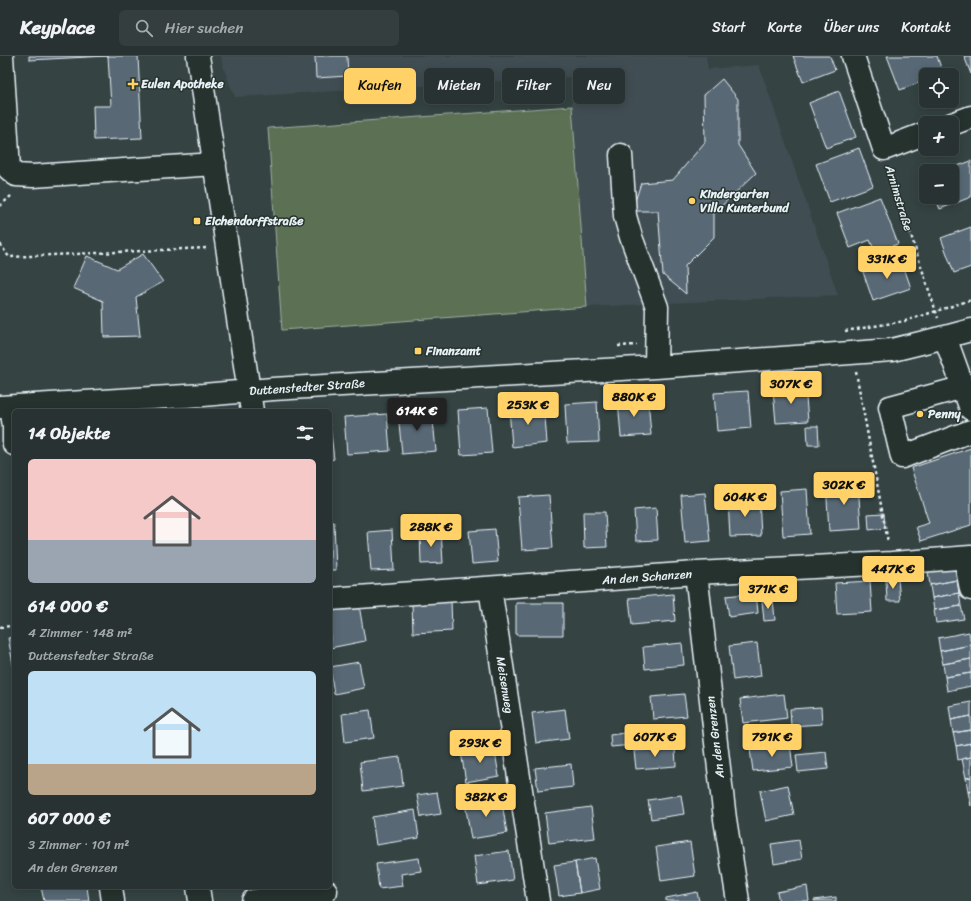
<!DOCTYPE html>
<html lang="de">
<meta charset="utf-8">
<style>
body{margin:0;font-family:Sriracha,sans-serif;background:#343e3e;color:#f1f3f6;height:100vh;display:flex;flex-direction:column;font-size:15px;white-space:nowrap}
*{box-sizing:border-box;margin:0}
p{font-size:13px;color:#a5aaac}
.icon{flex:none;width:22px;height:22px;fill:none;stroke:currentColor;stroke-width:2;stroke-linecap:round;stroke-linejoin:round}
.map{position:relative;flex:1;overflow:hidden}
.details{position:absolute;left:12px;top:353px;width:320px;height:480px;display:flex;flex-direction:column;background:#283232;border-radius:6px;box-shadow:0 2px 10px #0003,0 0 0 1px #444d4d}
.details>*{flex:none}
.banner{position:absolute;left:344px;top:12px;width:380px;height:36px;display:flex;gap:8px}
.buttons{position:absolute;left:919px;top:12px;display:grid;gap:8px}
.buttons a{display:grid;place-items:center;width:40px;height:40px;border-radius:6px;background:#283232;box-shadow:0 2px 10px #0003,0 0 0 1px #444d4d;font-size:20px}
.price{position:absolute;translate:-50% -34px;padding:0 9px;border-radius:4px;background:#ffd166;color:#111;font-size:13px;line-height:26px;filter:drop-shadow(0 1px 2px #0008)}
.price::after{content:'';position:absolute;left:50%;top:24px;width:12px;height:9px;margin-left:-6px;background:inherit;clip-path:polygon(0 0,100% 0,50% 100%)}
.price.on{background:#222;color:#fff}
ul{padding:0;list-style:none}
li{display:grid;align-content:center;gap:8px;height:212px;padding:0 16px}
li span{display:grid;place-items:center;height:124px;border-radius:6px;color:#555}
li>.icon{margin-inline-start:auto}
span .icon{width:72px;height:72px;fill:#fffc;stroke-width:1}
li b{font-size:17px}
h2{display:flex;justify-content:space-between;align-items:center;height:48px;padding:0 16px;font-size:17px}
.tag{padding:0 14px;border-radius:6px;background:#283232;box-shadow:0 2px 10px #0003,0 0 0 1px #444d4d;font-size:14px;line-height:36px}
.tag.on{background:#ffd166;color:#111}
header{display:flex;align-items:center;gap:24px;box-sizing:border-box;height:56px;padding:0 20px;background:#283232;border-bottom:1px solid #444d4d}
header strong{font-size:19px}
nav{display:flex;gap:22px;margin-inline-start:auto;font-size:14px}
.search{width:280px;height:36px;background:#343e3e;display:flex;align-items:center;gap:10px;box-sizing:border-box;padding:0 14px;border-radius:6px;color:#a5aaac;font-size:15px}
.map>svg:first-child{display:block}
.built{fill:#404e52}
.green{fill:#5c7053;stroke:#a2b0a6}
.building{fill:#586975;stroke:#e8f1f8}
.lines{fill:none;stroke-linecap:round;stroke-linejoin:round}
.minor-casing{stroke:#e8f1f8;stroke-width:25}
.path{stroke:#e8f1f8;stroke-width:2.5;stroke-dasharray:3 3;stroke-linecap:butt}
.minor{stroke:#26332d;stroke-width:22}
.poi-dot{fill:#ffd166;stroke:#26332d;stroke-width:1.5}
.labels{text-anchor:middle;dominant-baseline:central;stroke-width:3;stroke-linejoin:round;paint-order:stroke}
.poi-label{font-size:12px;font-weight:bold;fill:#e8f1f8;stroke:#26332d;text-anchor:start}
.street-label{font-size:12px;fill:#e8f1f8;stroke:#26332d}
</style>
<header>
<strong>Keyplace</strong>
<div class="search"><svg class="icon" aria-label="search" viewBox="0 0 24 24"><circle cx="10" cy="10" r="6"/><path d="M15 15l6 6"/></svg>Hier suchen</div>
<nav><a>Start</a><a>Karte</a><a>Über uns</a><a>Kontakt</a></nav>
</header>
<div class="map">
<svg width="971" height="845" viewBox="0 0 971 845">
<rect width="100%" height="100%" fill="#354343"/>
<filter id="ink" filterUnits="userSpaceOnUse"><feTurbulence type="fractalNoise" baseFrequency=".025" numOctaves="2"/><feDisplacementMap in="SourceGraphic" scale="8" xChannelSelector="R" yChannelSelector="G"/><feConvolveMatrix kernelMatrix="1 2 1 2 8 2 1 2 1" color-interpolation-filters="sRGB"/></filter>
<g filter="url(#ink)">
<path class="built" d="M 221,0 L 706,0 L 708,13 L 759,9 L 838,239 L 587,251 L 570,21 L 235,41 L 223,11 Z"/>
<path class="green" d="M 572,50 L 587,251 L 282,274 L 268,72 Z"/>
<path class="building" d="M 29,0 L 108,0 L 29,4 Z
M 108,0 L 138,0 L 142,82 L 94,84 L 93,50 L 111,50 Z
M 315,0 L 347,0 L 348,20 L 316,22 Z
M 793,0 L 830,0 L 835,14 L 803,26 Z
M 887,0 L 937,0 L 943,18 L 940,19 L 926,19 L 926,24 L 900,34 Z
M 964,0 L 971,0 L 971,18 Z
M 722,23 L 738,43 L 738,89 L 756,117 L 714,157 L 714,181 L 685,210 L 686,238 L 663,219 L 658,155 L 632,155 L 641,127 L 673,124 L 705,86 L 704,39 Z
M 839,35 L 856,81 L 826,92 L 809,47 Z
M 859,92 L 873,130 L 830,146 L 816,108 Z
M 971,105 L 971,141 L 940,153 L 935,141 L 952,141 L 952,115 L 944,115 Z
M 880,141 L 898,188 L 875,196 L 870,184 L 850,192 L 837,157 Z
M 971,171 L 971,211 L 954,217 L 941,182 Z
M 143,198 L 163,226 L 136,241 L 140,280 L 104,281 L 103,245 L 73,232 L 87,200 L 117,213 Z
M 901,203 L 911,232 L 873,245 L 863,216 Z
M 805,330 L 808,365 L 776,367 L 773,333 Z
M 748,335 L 751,372 L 717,375 L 714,337 Z
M 648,342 L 651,379 L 621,381 L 618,344 Z
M 597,346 L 599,386 L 567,387 L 565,348 Z
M 544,348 L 547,387 L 512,391 L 509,352 Z
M 488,352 L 492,397 L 461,399 L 458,354 Z
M 432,354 L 436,395 L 402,398 L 398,357 Z
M 387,358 L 390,395 L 347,398 L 344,361 Z
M 330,369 L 334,403 L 330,404 Z
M 807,370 L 818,370 L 819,389 L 808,389 Z
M 971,392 L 971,469 L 921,485 L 916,471 L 929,467 L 911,412 Z
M 858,425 L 861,473 L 829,475 L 826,427 Z
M 807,433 L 810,478 L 783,480 L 780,435 Z
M 705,437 L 710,485 L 685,487 L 681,439 Z
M 549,439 L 553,492 L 522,494 L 518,441 Z
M 759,442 L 761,480 L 730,481 L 728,444 Z
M 656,452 L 658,484 L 636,485 L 634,454 Z
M 583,456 L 605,456 L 607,491 L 584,492 Z
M 884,457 L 885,472 L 869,474 L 868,458 Z
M 330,466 L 334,466 L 336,514 L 330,514 Z
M 495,473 L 498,506 L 472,508 L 469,475 Z
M 392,474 L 394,514 L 371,515 L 368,476 Z
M 441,475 L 443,507 L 421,508 L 420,476 Z
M 955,512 L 957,524 L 930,529 L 928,516 Z
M 898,523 L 900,545 L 887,545 L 886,524 Z
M 957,524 L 959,537 L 932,542 L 930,529 Z
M 870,525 L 872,556 L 837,558 L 835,527 Z
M 756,537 L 758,557 L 729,561 L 726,540 Z
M 959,537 L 961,550 L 934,554 L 932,542 Z
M 673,538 L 675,565 L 632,569 L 629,542 Z
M 773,543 L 775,564 L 764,565 L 762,544 Z
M 451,545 L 452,575 L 413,577 L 412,547 Z
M 516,547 L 563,547 L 563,579 L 516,579 Z
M 359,549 L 365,585 L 330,592 L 330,555 Z
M 961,550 L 964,563 L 936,567 L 934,554 Z
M 969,576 L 971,589 L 940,595 L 938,582 Z
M 14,581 L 14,613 L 8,582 Z
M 682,587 L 684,609 L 645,613 L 643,591 Z
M 757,587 L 761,620 L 733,624 L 729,590 Z
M 971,589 L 971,603 L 943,608 L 940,595 Z
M 971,603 L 971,617 L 945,621 L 943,608 Z
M 359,606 L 364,632 L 334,638 L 330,611 Z
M 971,617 L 971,630 L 947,635 L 945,621 Z
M 684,638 L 687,660 L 653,663 L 651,641 Z
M 784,638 L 787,662 L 743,667 L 740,643 Z
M 971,646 L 971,660 L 951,664 L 949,650 Z
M 821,651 L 822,668 L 791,670 L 790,653 Z
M 565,653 L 569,683 L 536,687 L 532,657 Z
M 370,654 L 374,682 L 345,686 L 342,658 Z
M 971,660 L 971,674 L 953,677 L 951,664 Z
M 971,674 L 971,687 L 956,690 L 953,677 Z
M 631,676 L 632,689 L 611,691 L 610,679 Z
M 971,687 L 971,701 L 958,704 L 956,690 Z
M 790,688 L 793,711 L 753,715 L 750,693 Z
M 494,690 L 499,720 L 466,726 L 461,696 Z
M 675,691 L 676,710 L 636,713 L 634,695 Z
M 826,696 L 828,713 L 798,716 L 796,699 Z
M 400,701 L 403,730 L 363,735 L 360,706 Z
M 971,701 L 971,721 L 966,722 L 962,703 Z
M 571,708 L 573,731 L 538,735 L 535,712 Z
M 971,721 L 971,735 L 968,736 L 966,722 Z
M 788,729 L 794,759 L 766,765 L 760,735 Z
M 971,735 L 971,750 L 968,736 Z
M 437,736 L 441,758 L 421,761 L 417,739 Z
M 681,739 L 684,758 L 651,763 L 648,744 Z
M 501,741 L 507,777 L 471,783 L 465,747 Z
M 591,751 L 595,782 L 549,787 L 545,757 Z
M 415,754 L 419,782 L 376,789 L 372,761 Z
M 799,784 L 802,803 L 774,808 L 771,788 Z
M 690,786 L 695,820 L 661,825 L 656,791 Z
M 509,795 L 513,824 L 478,829 L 474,800 Z
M 419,802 L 421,815 L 401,818 L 403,830 L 379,833 L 376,808 Z
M 595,802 L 600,833 L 580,837 L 575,806 Z
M 575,806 L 580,837 L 559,840 L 554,809 Z
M 807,830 L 809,845 L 779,845 L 777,836 Z
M 41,831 L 87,831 L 89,845 L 44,845 Z
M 697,836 L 699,845 L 666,845 L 666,842 Z
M 836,841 L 836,845 L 814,845 L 814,844 Z"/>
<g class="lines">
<g class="minor-casing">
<path id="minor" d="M 2,0 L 9,113 L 16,119 L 33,120 L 215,108
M 198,0 L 252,355
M 853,0 L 884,93 L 926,77
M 952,68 L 971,61
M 621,99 L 625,160 L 631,181 L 657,251 L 656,311
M 945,281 L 971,353
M 964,331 L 890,351 L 902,401 L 971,375
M 0,351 L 203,339 L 273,333 L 656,311 L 892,294 L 945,281 L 971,274
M 11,351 L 14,370 L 14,388
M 965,502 L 971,533
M 696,517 L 725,763 L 738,845
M 490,532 L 538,845
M 330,543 L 696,517 L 892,507 L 971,501
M 111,831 L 113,845
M 198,831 L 200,845
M 253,845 L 326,835"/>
</g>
<path class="path" d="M 889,112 L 938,262
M 0,150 L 12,139
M 0,188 L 9,201 L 206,192
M 845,275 L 905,265 L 971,244
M 618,290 L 637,289
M 856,316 L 888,486
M 0,571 L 14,570"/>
<use href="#minor" class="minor"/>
</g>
</g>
<g class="poi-dot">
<path d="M131 22h4v4h4v4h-4v4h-4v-4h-4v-4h4z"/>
<circle cx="692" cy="145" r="4"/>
<rect x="193" y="161" width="8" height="8" rx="2"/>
<rect x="414" y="291" width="8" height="8" rx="2"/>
<circle cx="920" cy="358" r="4"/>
</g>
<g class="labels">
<g class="poi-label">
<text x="141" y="28">Eulen Apotheke</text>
<text x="700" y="138">Kindergarten<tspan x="700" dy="14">Villa Kunterbund</tspan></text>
<text x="205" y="165">Eichendorffstraße</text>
<text x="426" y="295">Finanzamt</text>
<text x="928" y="358">Penny</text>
</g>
<g class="street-label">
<text transform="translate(899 142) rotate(73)">Arnimstraße</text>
<text transform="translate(307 331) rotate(-4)">Duttenstedter Straße</text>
<text transform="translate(647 521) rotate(-4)">An den Schanzen</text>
<text transform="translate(505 629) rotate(81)">Meisenweg</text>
<text transform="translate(715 681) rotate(-97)">An den Grenzen</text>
</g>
</g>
</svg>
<div class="buttons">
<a><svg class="icon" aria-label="locate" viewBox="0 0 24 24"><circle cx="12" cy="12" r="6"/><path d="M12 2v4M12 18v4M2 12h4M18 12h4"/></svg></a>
<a>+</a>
<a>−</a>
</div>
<b class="price" style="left:887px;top:224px">331K €</b>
<b class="price" style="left:791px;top:349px">307K €</b>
<b class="price" style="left:634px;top:362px">880K €</b>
<b class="price" style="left:528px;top:370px">253K €</b>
<b class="price on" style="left:417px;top:376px">614K €</b>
<b class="price" style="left:844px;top:450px">302K €</b>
<b class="price" style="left:745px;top:462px">604K €</b>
<b class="price" style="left:431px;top:492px">288K €</b>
<b class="price" style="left:893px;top:534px">447K €</b>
<b class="price" style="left:768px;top:554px">371K €</b>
<b class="price" style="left:655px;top:702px">607K €</b>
<b class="price" style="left:772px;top:702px">791K €</b>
<b class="price" style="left:480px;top:708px">293K €</b>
<b class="price" style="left:486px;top:762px">382K €</b>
<div class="banner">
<a class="tag on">Kaufen</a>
<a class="tag">Mieten</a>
<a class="tag">Filter</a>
<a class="tag">Neu</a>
</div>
<section class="details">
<h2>14 Objekte<svg class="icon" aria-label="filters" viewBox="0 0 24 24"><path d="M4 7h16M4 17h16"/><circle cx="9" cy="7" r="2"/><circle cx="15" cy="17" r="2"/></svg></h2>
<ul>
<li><span style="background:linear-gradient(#f6c9c9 65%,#9aa5b1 0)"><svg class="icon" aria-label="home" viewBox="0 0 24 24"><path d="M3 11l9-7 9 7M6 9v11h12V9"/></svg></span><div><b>614 000 €</b><p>4 Zimmer · 148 m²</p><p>Duttenstedter Straße</p></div></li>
<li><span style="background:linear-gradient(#bfe0f5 75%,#b9a48a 0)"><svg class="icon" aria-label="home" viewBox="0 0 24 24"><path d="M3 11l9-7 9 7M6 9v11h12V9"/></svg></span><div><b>607 000 €</b><p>3 Zimmer · 101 m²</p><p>An den Grenzen</p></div></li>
</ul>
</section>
</div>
